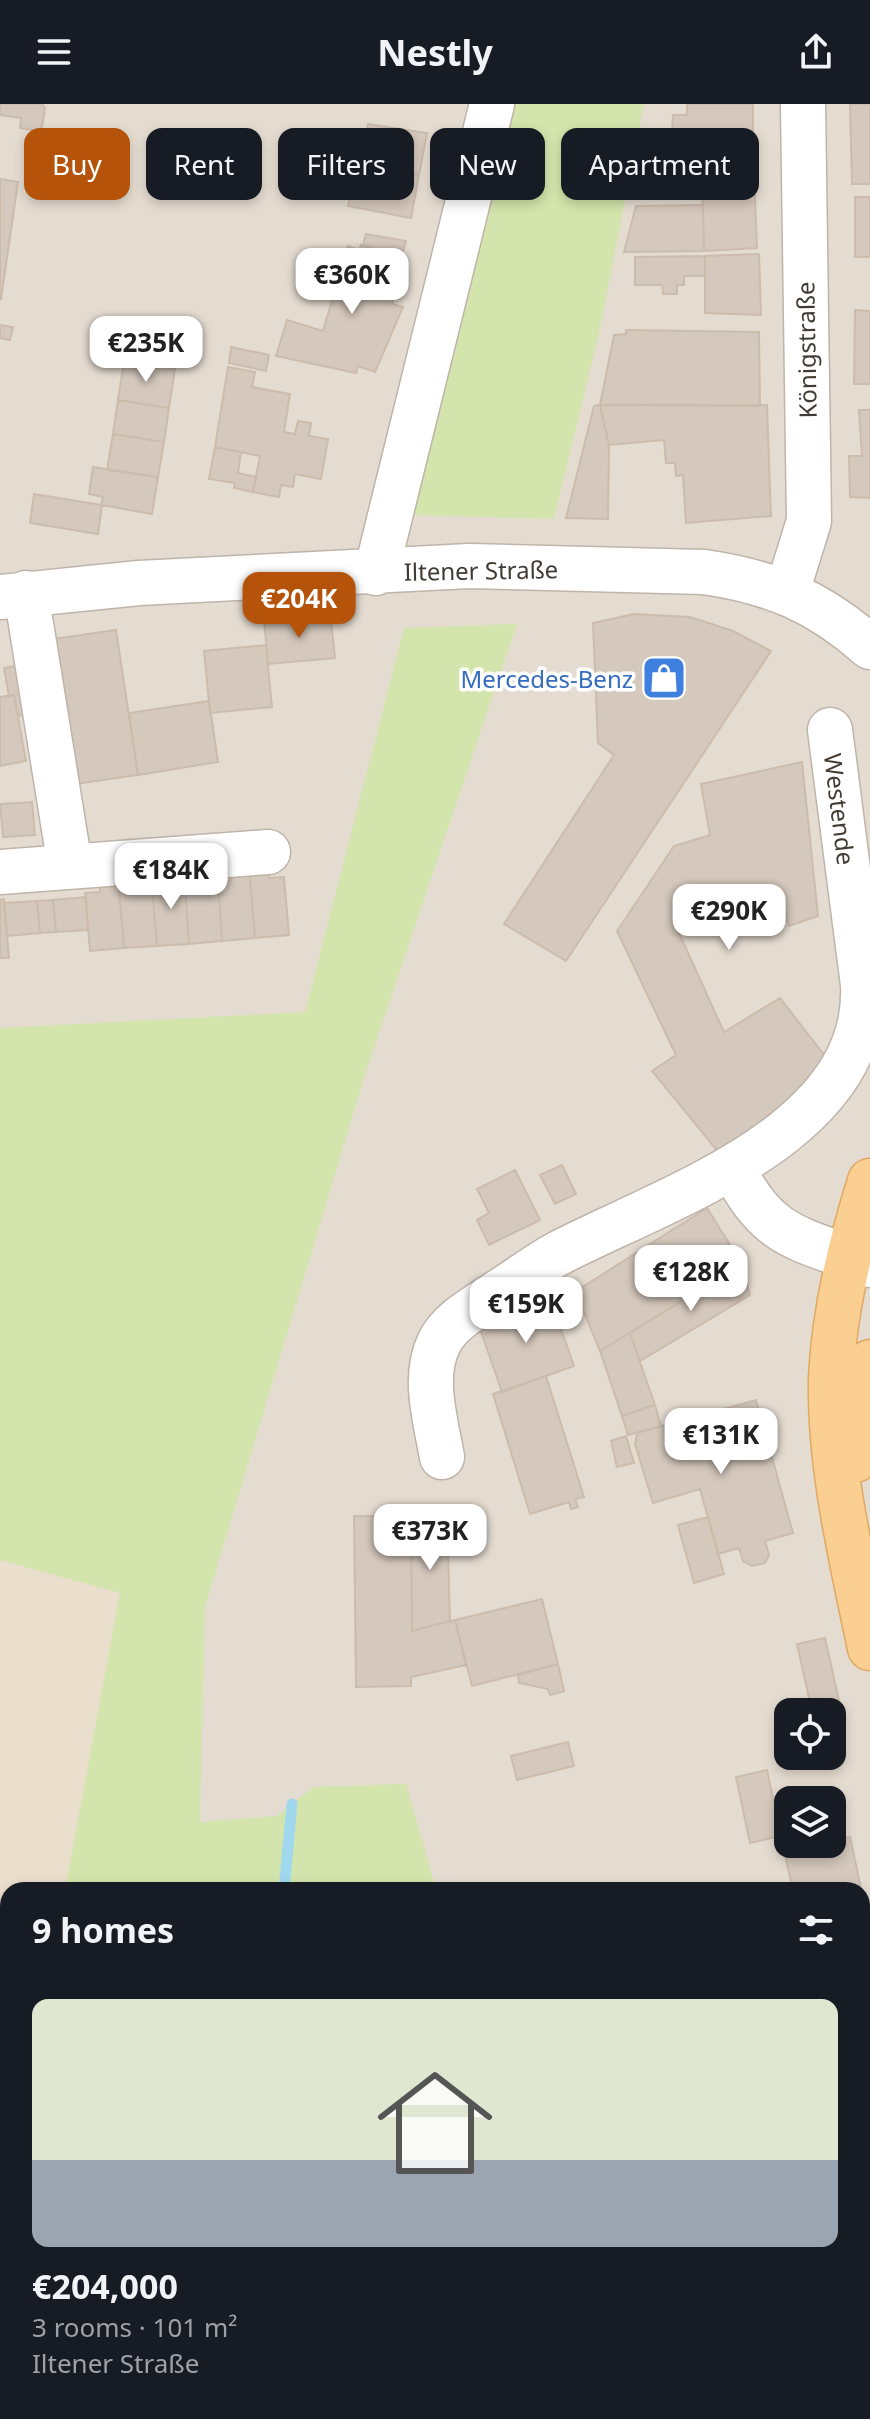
<!DOCTYPE html>
<meta charset="utf-8">
<style>
body{margin:0;font-family:"Noto Sans",sans-serif;background:#20242c;color:#f1f3f6;height:100vh;display:flex;flex-direction:column;font-size:30px;white-space:nowrap}
*{box-sizing:border-box;margin:0}
p{font-size:26px;color:#9ea1a6}
.icon{flex:none;width:44px;height:44px;fill:none;stroke:currentColor;stroke-width:2;stroke-linecap:round;stroke-linejoin:round}
.map{position:relative;flex:1;overflow:hidden}
.side{position:absolute;left:0px;top:1778px;width:870px;height:538px;display:flex;flex-direction:column;background:#171b24;border-radius:24px 24px 0 0;box-shadow:0 4px 12px #0003}
.side>*{flex:none}
.top-card{position:absolute;left:24px;top:24px;width:822px;height:72px;display:flex;gap:16px}
.buttons{position:absolute;left:774px;top:1594px;display:grid;gap:16px}
.buttons a{display:grid;place-items:center;width:72px;height:72px;border-radius:16px;background:#171b24;box-shadow:0 4px 12px #0003;font-size:40px}
.price{position:absolute;translate:-50% -68px;padding:0 18px;border-radius:16px;background:#fff;color:#222;font-size:26px;line-height:52px;filter:drop-shadow(0 2px 4px #0008)}
.price::after{content:'';position:absolute;left:50%;top:48px;width:24px;height:18px;margin-left:-12px;background:inherit;clip-path:polygon(0 0,100% 0,50% 100%)}
.price.selected{background:#b45309;color:#fff}
ul{padding:0;list-style:none}
li{display:grid;align-content:center;gap:16px;height:424px;padding:0 32px}
li+li{border-top:2px solid #363941}
li span{display:grid;place-items:center;height:248px;border-radius:16px;color:#555}
li>.icon{margin-inline-start:auto}
span .icon{width:144px;height:144px;fill:#fffc;stroke-width:1}
li b{font-size:34px}
h2{display:flex;justify-content:space-between;align-items:center;height:96px;padding:0 32px;font-size:34px}
.chip{padding:0 28px;border-radius:16px;background:#171b24;box-shadow:0 4px 12px #0003;font-size:28px;line-height:72px}
.chip.selected{background:#b45309;color:#fff}
header{display:flex;justify-content:space-between;align-items:center;height:104px;padding:0 32px;background:#171b24;font-size:36px;font-weight:700}
.map>svg:first-child{display:block}
.residential{fill:#e5dcd1;fill-rule:evenodd}
.education{fill:#eadecd}
.green{fill:#d3e5ac}
.lines{fill:none;stroke-linecap:round;stroke-linejoin:round}
.stream{stroke:#a0d8ed;stroke-width:11}
.building{fill:#d5c8bc;stroke:#ccbcac;stroke-width:2}
.minor-casing{stroke:#bfb4a9;stroke-width:47}
.major-casing{stroke:#dfa963;stroke-width:47}
.minor{stroke:#fff;stroke-width:44}
.major{stroke:#fbcf92;stroke-width:44}
.labels{text-anchor:middle;dominant-baseline:central;stroke-width:7;stroke-linejoin:round;paint-order:stroke}
.street-label{font-size:24px;fill:#423b34;stroke:#fff}
.shop-label{font-size:24px;fill:#366cbe;stroke:#fff;text-anchor:end}
</style>
<header><svg class="icon" aria-label="menu" viewBox="0 0 24 24"><path d="M4 6h16M4 12h16M4 18h16"/></svg>Nestly<svg class="icon" aria-label="share" viewBox="0 0 24 24"><path d="M12 15V3M7 8l5-5 5 5M5 13v7h14v-7"/></svg></header>
<div class="map">
<svg width="870" height="2315" viewBox="0 0 870 2315">
<rect width="100%" height="100%" fill="#f1ebe3"/>
<path class="residential" d="M 0,0 L 870,0 L 870,2315 L 0,2315 ZM 788,1608 L 832,1608 L 832,1652 L 788,1652 ZM 788,1696 L 832,1696 L 832,1740 L 788,1740 ZM 8,1786 L 862,1786 L 862,2308 L 8,2308 Z"/>
<path class="education" d="M 0,1456 L 120,1489 L 65,1786 L 8,1786 L 8,2094 L 0,2137 Z"/>
<path class="green" d="M 505,0 L 644,0 L 600,224 L 554,415 L 405,411 Z
M 517,520 L 366,967 L 205,1503 L 200,1718 L 277,1712 L 313,1683 L 406,1680 L 436,1786 L 65,1786 L 120,1489 L 0,1456 L 0,924 L 305,908 L 404,524 Z
M 8,2094 L 8,2308 L 583,2308 L 585,2315 L 0,2315 L 0,2137 Z"/>
<g class="lines">
<path class="stream" d="M 284,1786 L 292,1700
M 237,2315 L 237,2308"/>
</g>
<path class="building" d="M 0,0 L 42,0 L 45,4 L 42,23 L 37,27 L 20,24 L 21,14 L 0,11 Z
M 687,0 L 753,0 L 753,50 L 671,52 L 673,11 L 687,11 Z
M 850,0 L 870,0 L 870,80 L 852,80 Z
M 368,20 L 427,29 L 419,71 L 377,63 L 380,46 L 364,43 Z
M 176,50 L 225,59 L 218,94 L 169,85 Z
M 377,63 L 419,71 L 411,114 L 348,102 L 353,79 L 373,83 Z
M 754,69 L 757,144 L 704,147 L 702,70 Z
M 0,75 L 18,78 L 1,195 L 0,195 Z
M 855,93 L 870,93 L 870,153 L 855,153 Z
M 703,101 L 704,147 L 624,148 L 636,102 Z
M 366,130 L 406,137 L 401,153 L 363,141 Z
M 361,141 L 406,154 L 392,200 L 403,203 L 375,268 L 358,262 L 356,269 L 276,252 L 287,216 L 323,227 L 348,142 L 359,146 Z
M 759,150 L 761,211 L 705,209 L 705,152 Z
M 705,152 L 705,172 L 684,172 L 684,181 L 677,181 L 677,190 L 663,190 L 662,181 L 635,181 L 635,153 Z
M 855,206 L 870,207 L 870,280 L 854,280 Z
M 0,221 L 13,223 L 10,236 L 0,234 Z
M 626,226 L 759,228 L 760,302 L 600,301 L 614,231 L 626,230 Z
M 231,243 L 269,251 L 266,267 L 229,259 Z
M 124,257 L 175,265 L 169,304 L 118,296 Z
M 228,263 L 255,268 L 252,283 L 290,290 L 284,328 L 295,330 L 298,317 L 311,319 L 309,332 L 328,335 L 321,375 L 295,370 L 293,383 L 281,381 L 279,393 L 253,388 L 260,352 L 215,343 Z
M 118,296 L 169,304 L 164,338 L 113,330 Z
M 600,301 L 767,301 L 771,412 L 686,419 L 683,371 L 676,372 L 675,359 L 666,359 L 664,336 L 609,341 Z
M 600,301 L 609,341 L 608,415 L 566,414 L 594,302 Z
M 859,306 L 870,306 L 870,394 L 850,393 L 849,352 L 862,352 Z
M 113,330 L 164,338 L 158,373 L 107,366 Z
M 215,343 L 241,348 L 238,369 L 256,373 L 253,388 L 234,384 L 235,379 L 209,375 Z
M 93,363 L 158,373 L 152,410 L 101,401 L 103,393 L 89,390 Z
M 34,390 L 102,401 L 98,430 L 30,419 Z
M 634,510 L 690,513 L 733,527 L 771,547 L 566,857 L 504,820 L 614,651 L 598,639 L 593,519 Z
M 305,514 L 306,517 L 331,516 L 335,554 L 268,560 L 264,517 Z
M 116,526 L 138,671 L 75,680 L 53,535 Z
M 266,541 L 272,603 L 210,609 L 204,547 Z
M 26,560 L 34,609 L 18,612 L 14,591 L 9,592 L 4,564 Z
M 14,591 L 26,657 L 0,662 L 0,593 Z
M 209,597 L 218,658 L 138,671 L 129,609 Z
M 802,658 L 818,812 L 789,822 L 782,803 L 678,827 L 724,928 L 780,894 L 832,961 L 720,1050 L 652,967 L 676,951 L 617,827 L 674,742 L 710,731 L 701,680 Z
M 32,698 L 35,731 L 3,733 L 0,700 Z
M 268,762 L 269,774 L 284,773 L 289,831 L 255,834 L 249,763 Z
M 249,763 L 255,834 L 222,837 L 218,778 L 231,777 L 230,765 Z
M 202,767 L 203,779 L 218,778 L 222,837 L 189,840 L 184,768 Z
M 184,768 L 189,840 L 157,842 L 152,784 L 166,782 L 165,770 Z
M 137,772 L 138,785 L 152,784 L 157,842 L 124,844 L 118,774 Z
M 118,774 L 124,844 L 90,847 L 85,789 L 100,788 L 100,775 Z
M 86,793 L 88,826 L 56,828 L 53,796 Z
M 4,795 L 9,854 L 0,854 L 0,796 Z
M 53,796 L 56,828 L 40,829 L 37,797 Z
M 37,797 L 40,829 L 7,832 L 4,799 Z
M 562,1061 L 576,1090 L 555,1100 L 540,1071 Z
M 515,1066 L 540,1116 L 489,1141 L 477,1116 L 489,1109 L 477,1085 Z
M 707,1104 L 742,1160 L 600,1247 L 579,1196 L 583,1193 L 581,1184 Z
M 742,1160 L 750,1191 L 640,1257 L 630,1229 Z
M 550,1194 L 574,1262 L 502,1288 L 478,1219 Z
M 630,1229 L 655,1301 L 622,1312 L 600,1247 Z
M 546,1272 L 584,1393 L 575,1395 L 578,1403 L 571,1405 L 569,1398 L 530,1410 L 493,1290 Z
M 756,1296 L 793,1429 L 765,1437 L 769,1451 L 765,1459 L 752,1462 L 743,1457 L 739,1444 L 718,1450 L 700,1385 L 653,1399 L 635,1340 L 637,1329 Z
M 655,1301 L 661,1322 L 628,1331 L 622,1312 Z
M 626,1332 L 634,1359 L 617,1363 L 611,1337 Z
M 354,1412 L 411,1412 L 412,1527 L 455,1516 L 466,1561 L 411,1573 L 411,1582 L 356,1583 Z
M 411,1412 L 447,1412 L 450,1517 L 412,1527 Z
M 708,1413 L 724,1470 L 694,1479 L 678,1421 Z
M 542,1495 L 558,1560 L 472,1582 L 455,1516 Z
M 825,1534 L 843,1615 L 832,1617 L 832,1608 L 812,1608 L 797,1540 Z
M 558,1560 L 564,1587 L 550,1591 L 548,1585 L 519,1579 L 518,1571 Z
M 568,1638 L 574,1662 L 517,1676 L 511,1652 Z
M 767,1666 L 781,1732 L 750,1739 L 736,1673 Z
M 850,1733 L 861,1784 L 793,1786 L 784,1747 L 832,1740 L 832,1737 Z
M 870,1918 L 870,1968 L 863,1969 L 862,1920 Z
M 870,1984 L 870,2038 L 865,2013 L 862,2013 L 862,1986 Z
M 869,2030 L 870,2062 L 862,2063 L 862,2031 Z
M 862,2230 L 870,2249 L 870,2259 L 862,2262 Z
M 580,2308 L 705,2308 L 707,2315 L 656,2315 L 655,2312 L 583,2315 Z
M 725,2308 L 791,2308 L 775,2315 L 728,2315 Z"/>
<g class="lines">
<g class="minor-casing">
<path id="minor" d="M 376,469 L 492,0
M 787,488 L 809,417 L 803,0
M 26,489 L 70,762
M 0,493 L 139,479 L 469,462 L 704,468 C 772,478 818,497 870,543
M 0,768 L 268,748
M 733,1064 C 768,1136 801,1134 870,1161
M 442,1353 C 436,1318 422,1273 439,1239 C 450,1215 482,1200 503,1185 C 522,1173 540,1159 559,1149 C 667,1093 870,1029 863,881 L 830,626"/>
</g>
<g class="major-casing">
<path id="major" d="M 870,1077 C 850,1141 834,1207 831,1274 C 829,1363 852,1457 870,1544
M 855,1356 L 870,1258"/>
</g>
<use href="#minor" class="minor"/>
<use href="#major" class="major"/>
</g>
<defs>
<g id="shop-square" transform="scale(2.3)"><rect x="-9" y="-9" width="18" height="18" rx="4" fill="#3f7fe0" stroke="#fff"/><path d="M-5-2.5h2.3a2.7 3.5 0 0 1 5.4 0H5L5.5 6h-11ZM-1.5-2.5h3a1.5 2.3 0 0 0-3 0Z" fill="#fff"/></g>
</defs>
<g fill-rule="evenodd">
<use href="#shop-square" x="664" y="574"/>
</g>
<g class="labels">
<g class="street-label">
<text transform="translate(806 246) rotate(-91)">Königstraße</text>
<text transform="translate(481 466) rotate(-1)">Iltener Straße</text>
<text transform="translate(840 705) rotate(83)">Westende</text>
</g>
<g class="shop-label">
<text x="633" y="574">Mercedes-Benz</text>
</g>
</g>
</svg>
<div class="buttons">
<a><svg class="icon" aria-label="locate" viewBox="0 0 24 24"><circle cx="12" cy="12" r="6"/><path d="M12 2v4M12 18v4M2 12h4M18 12h4"/></svg></a>
<a><svg class="icon" aria-label="layers" viewBox="0 0 24 24"><path d="M12 4l9 5-9 5-9-5zM3 14l9 5 9-5"/></svg></a>
</div>
<b class="price" style="left:352px;top:212px">€360K</b>
<b class="price" style="left:146px;top:280px">€235K</b>
<b class="price selected" style="left:299px;top:536px">€204K</b>
<b class="price" style="left:171px;top:807px">€184K</b>
<b class="price" style="left:729px;top:848px">€290K</b>
<b class="price" style="left:691px;top:1209px">€128K</b>
<b class="price" style="left:526px;top:1241px">€159K</b>
<b class="price" style="left:721px;top:1372px">€131K</b>
<b class="price" style="left:430px;top:1468px">€373K</b>
<div class="top-card">
<a class="chip selected">Buy</a>
<a class="chip">Rent</a>
<a class="chip">Filters</a>
<a class="chip">New</a>
<a class="chip">Apartment</a>
</div>
<section class="side">
<h2>9 homes<svg class="icon" aria-label="filters" viewBox="0 0 24 24"><path d="M4 7h16M4 17h16"/><circle cx="9" cy="7" r="2"/><circle cx="15" cy="17" r="2"/></svg></h2>
<ul>
<li><span style="background:linear-gradient(#dfe7d0 65%,#9aa5b1 0)"><svg class="icon" aria-label="home" viewBox="0 0 24 24"><path d="M3 11l9-7 9 7M6 9v11h12V9"/></svg></span><div><b>€204,000</b><p>3 rooms · 101 m²</p><p>Iltener Straße</p></div></li>
</ul>
</section>
</div>
